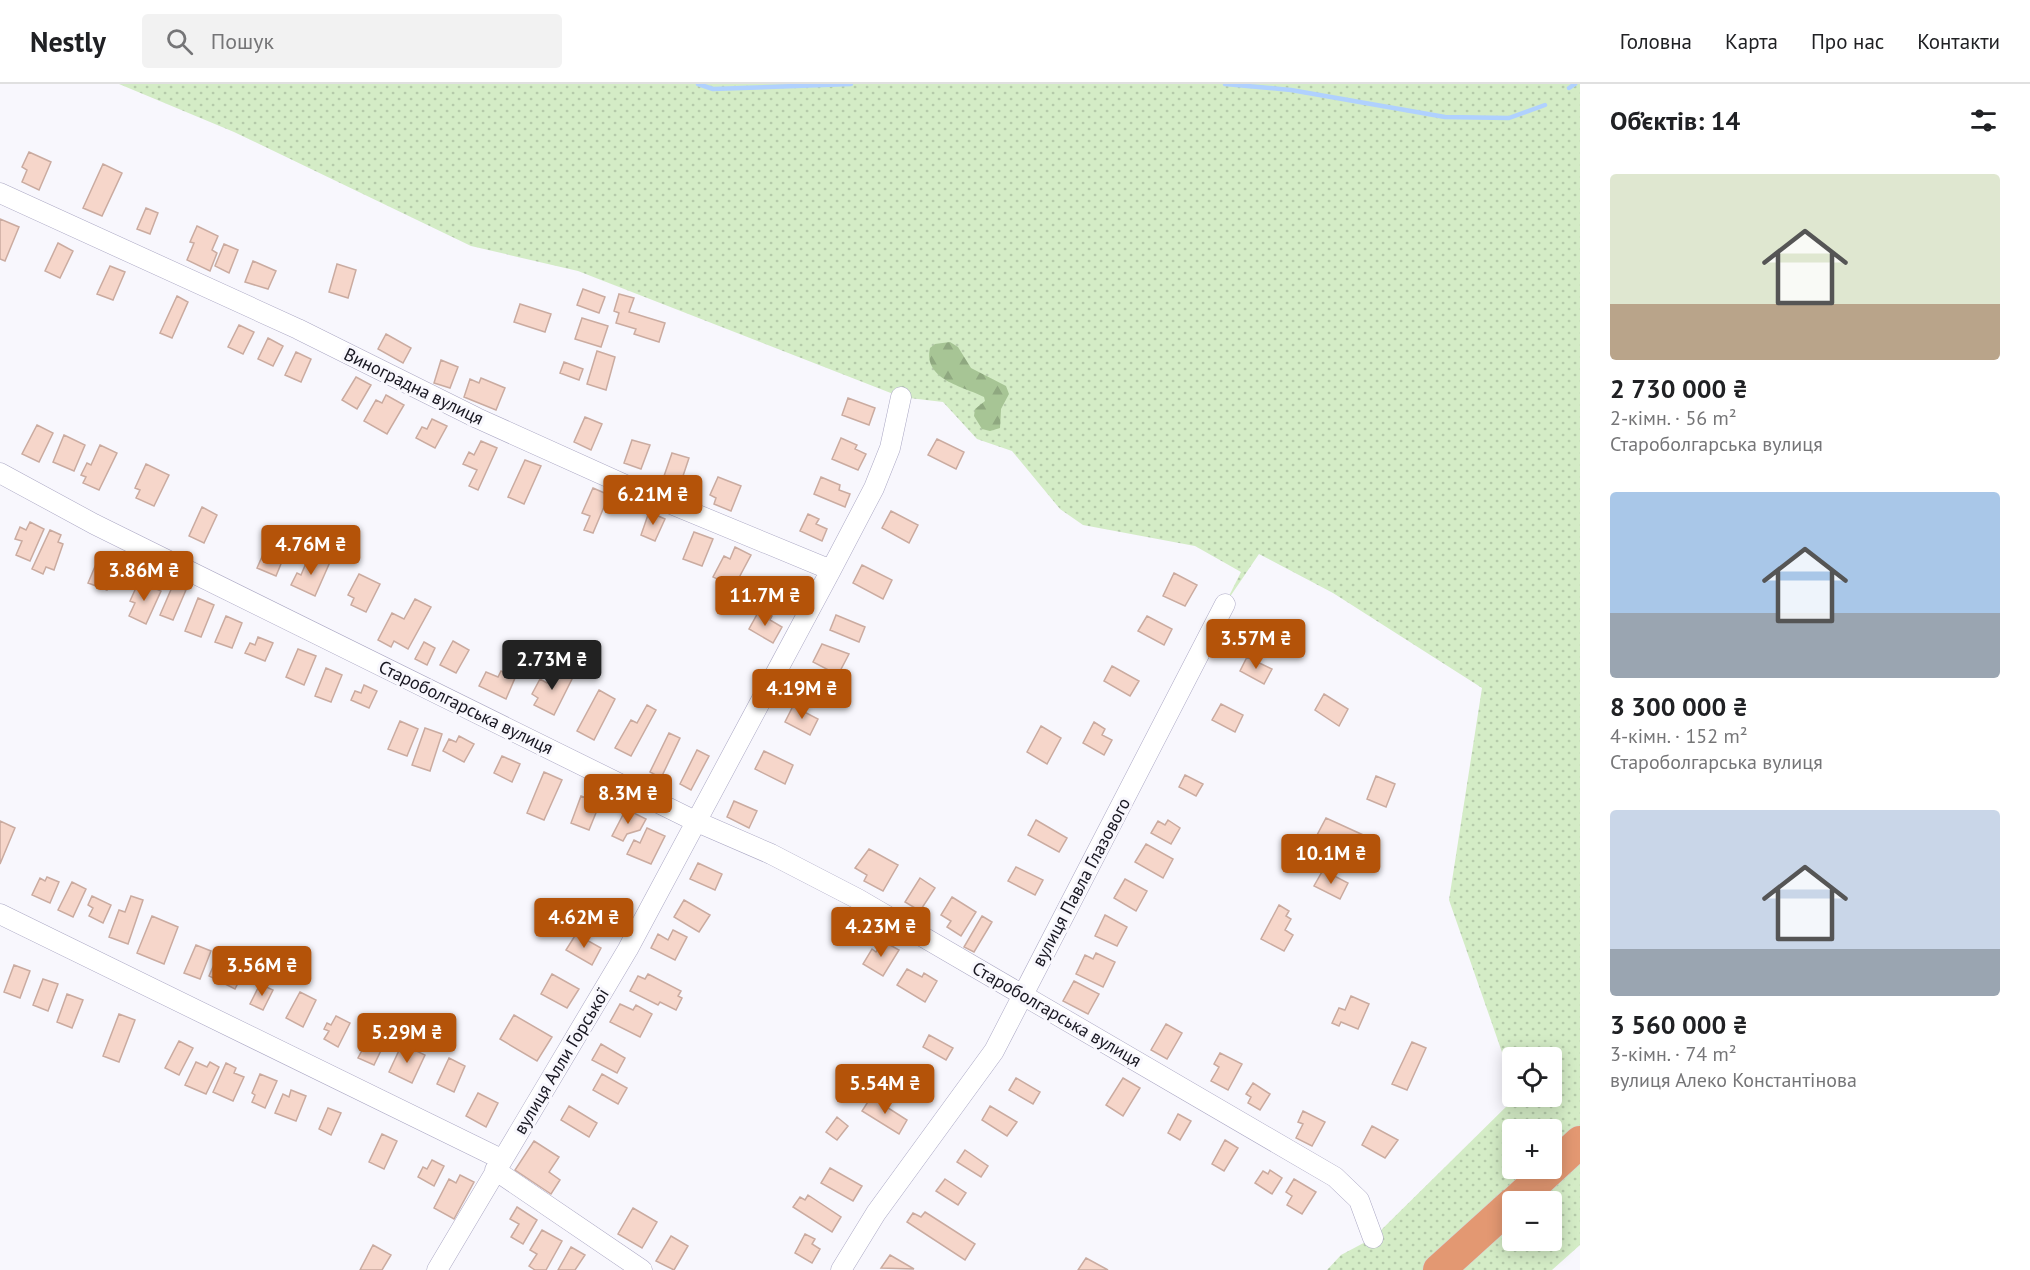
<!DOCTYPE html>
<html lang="uk">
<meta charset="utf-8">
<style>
body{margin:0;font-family:"PT Sans",sans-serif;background:#f2f2f2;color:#202124;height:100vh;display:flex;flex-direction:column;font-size:22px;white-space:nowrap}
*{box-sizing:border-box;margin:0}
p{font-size:20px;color:#757577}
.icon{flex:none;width:33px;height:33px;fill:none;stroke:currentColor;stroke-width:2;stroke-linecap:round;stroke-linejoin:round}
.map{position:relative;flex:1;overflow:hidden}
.side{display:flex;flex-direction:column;background:#fff;width:450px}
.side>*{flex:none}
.tools{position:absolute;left:1502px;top:963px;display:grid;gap:12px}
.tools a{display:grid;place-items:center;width:60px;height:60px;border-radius:6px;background:#fff;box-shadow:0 3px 15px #0003;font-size:30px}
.price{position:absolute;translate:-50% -51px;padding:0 14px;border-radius:6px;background:#b45309;color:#fff;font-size:20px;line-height:39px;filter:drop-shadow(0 2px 3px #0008)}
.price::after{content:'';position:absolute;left:50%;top:36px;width:18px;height:14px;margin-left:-9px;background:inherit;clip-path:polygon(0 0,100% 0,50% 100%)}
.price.active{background:#222;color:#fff}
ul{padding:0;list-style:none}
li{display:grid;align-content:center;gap:12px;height:318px;padding:0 30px}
li span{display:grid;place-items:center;height:186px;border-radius:6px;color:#555}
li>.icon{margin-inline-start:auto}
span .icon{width:108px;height:108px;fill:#fffc;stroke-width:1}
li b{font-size:26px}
h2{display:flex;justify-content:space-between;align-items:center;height:72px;padding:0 30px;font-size:26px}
header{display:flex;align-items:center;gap:36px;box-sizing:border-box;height:84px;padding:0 30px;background:#fff;border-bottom:2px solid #e0e0e0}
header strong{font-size:28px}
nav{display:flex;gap:33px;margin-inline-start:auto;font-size:21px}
.search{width:420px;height:54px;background:#f2f2f2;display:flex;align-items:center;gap:15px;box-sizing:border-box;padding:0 21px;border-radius:6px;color:#757577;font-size:22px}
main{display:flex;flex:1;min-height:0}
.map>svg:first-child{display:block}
.grass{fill:url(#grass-dots)}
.forest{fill:url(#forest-firs)}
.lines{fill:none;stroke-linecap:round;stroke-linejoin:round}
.stream{stroke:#b0d1fe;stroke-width:4.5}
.building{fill:#f6d6ca;stroke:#caaba0;stroke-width:1.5}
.minor-casing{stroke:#aba8c4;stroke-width:21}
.trunk-casing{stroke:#d5d5d7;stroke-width:33}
.minor{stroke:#fff;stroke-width:20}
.trunk{stroke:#e39872;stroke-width:32}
.labels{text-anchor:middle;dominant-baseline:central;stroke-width:6;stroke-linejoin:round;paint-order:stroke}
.street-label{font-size:18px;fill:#181721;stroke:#f8f7fd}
</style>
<header>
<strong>Nestly</strong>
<div class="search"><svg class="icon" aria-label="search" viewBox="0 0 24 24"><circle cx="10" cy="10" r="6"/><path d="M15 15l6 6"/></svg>Пошук</div>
<nav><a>Головна</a><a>Карта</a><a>Про нас</a><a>Контакти</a></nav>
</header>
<main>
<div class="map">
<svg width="1580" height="1186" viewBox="0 0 1580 1186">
<defs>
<pattern id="grass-dots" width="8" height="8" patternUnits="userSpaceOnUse" patternTransform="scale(1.5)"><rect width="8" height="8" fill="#d4ecc6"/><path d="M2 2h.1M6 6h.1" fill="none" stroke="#b5caaa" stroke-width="1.8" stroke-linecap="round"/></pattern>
<pattern id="forest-firs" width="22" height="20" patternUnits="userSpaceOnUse" patternTransform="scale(1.5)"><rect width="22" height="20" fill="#a7c595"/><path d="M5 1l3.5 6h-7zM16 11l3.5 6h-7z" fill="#8fa880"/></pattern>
</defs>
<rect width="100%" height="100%" fill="#f8f7fd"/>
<path class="grass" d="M 119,0 L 1580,0 L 1580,1045 L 1551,1072 L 1551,1046 L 1512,1046 L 1512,1084 L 1537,1085 L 1426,1186 L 1327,1186 L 1341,1171 L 1373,1154 L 1516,1013 L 1551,1012 L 1551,974 L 1512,974 L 1512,997 L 1449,816 L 1482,604 L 1333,509 L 1259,470 L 1225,520 L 1241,488 L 1195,462 L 1083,441 L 1060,425 L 1012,367 L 977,355 L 943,318 L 901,313 L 578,187 L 471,162 L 234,48 Z
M 1580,1067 L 1580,1161 L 1552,1186 L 1450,1186 L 1512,1129 L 1512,1156 L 1551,1156 L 1551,1118 L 1524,1117 Z"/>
<path class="forest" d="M 950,258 L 958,263 L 971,284 L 1006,302 L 1009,310 L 1001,325 L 1000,344 L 990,347 L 982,345 L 974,332 L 975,325 L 985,317 L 984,313 C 963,302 923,296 930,264 L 935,260 Z"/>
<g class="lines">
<path class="stream" d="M 698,0 L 713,5 L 851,0
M 1225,0 L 1291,6 L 1445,33 L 1509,34 L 1545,21
M 1569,4 L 1575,0"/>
</g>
<path class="building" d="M 29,68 L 51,78 L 39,106 L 22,98 L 27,86 L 22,83 Z
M 103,80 L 122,89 L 102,132 L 83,124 Z
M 146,124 L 158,129 L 150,150 L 137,145 Z
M 0,135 L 19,143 L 5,177 L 0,175 Z
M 197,142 L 218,152 L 212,166 L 217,169 L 210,187 L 187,176 L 194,159 L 190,158 Z
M 58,159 L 73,167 L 60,194 L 45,187 Z
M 224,160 L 238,166 L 229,189 L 215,182 Z
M 253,177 L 276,187 L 268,205 L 245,198 Z
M 337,180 L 356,186 L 348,214 L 329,208 Z
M 110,182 L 125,188 L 113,216 L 97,210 Z
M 583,205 L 605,213 L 599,229 L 577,221 Z
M 619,210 L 634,214 L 629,228 L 665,239 L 659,258 L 634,250 L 636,245 L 616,239 L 619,229 L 614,227 Z
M 177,212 L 188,218 L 172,254 L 160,249 Z
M 520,220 L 551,230 L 545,248 L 514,238 Z
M 582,234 L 608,242 L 601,263 L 575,255 Z
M 239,241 L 254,248 L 243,270 L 228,263 Z
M 386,250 L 411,264 L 403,279 L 378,265 Z
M 268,254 L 283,262 L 273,282 L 258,275 Z
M 597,267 L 615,273 L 606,306 L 587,300 Z
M 296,268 L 311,275 L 301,298 L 285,291 Z
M 441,276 L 458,283 L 450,304 L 434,299 Z
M 564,278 L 583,285 L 579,296 L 560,289 Z
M 356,293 L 371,301 L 357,325 L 342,316 Z
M 481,294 L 505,304 L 496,326 L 464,313 L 470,295 L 479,299 Z
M 386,311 L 404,321 L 387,350 L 364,337 L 376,316 L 382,319 Z
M 848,314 L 875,324 L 869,341 L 842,331 Z
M 585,333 L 602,340 L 591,366 L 574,358 Z
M 432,335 L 447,342 L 435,364 L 416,354 L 422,343 L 427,345 Z
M 37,341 L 53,349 L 39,378 L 22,370 Z
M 64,351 L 85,361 L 74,387 L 53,378 Z
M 841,354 L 857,361 L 855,365 L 866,370 L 858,386 L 832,375 Z
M 937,355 L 964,368 L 956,385 L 928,371 Z
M 632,356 L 650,361 L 641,385 L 624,379 Z
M 481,357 L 497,364 L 478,406 L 469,402 L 477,386 L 463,380 L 469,368 L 474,371 Z
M 100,361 L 117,369 L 99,406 L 83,399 L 86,393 L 81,391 L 87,379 L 91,381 Z
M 672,369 L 689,374 L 681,398 L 664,392 Z
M 525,376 L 541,382 L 524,420 L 508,413 Z
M 146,380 L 169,391 L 154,422 L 136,414 L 140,406 L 135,404 Z
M 718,393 L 741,402 L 731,427 L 714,420 L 716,414 L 710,411 Z
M 821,393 L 840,401 L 839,406 L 850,410 L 845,423 L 814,410 Z
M 593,404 L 609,411 L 593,449 L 584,446 L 590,432 L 582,429 Z
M 202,423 L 217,431 L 204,459 L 189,452 Z
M 891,427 L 918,441 L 909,459 L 882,444 Z
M 649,428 L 665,435 L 655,457 L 641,451 Z
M 808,430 L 819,435 L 816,440 L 827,445 L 822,457 L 800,447 Z
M 30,438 L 44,445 L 30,477 L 16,471 L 22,457 L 15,455 L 20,443 L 26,446 Z
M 50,446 L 61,451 L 58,458 L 63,460 L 54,486 L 46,483 L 43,490 L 32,485 Z
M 694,448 L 713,455 L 702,482 L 683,475 Z
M 272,450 L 290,458 L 276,492 L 257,484 Z
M 735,463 L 751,471 L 734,503 L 713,493 L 724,472 L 730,475 Z
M 106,472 L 119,478 L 107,506 L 88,499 L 96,480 L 101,483 Z
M 309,472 L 330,478 L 315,512 L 291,501 L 297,489 L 301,491 Z
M 862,481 L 892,496 L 883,515 L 853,499 Z
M 1174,489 L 1197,501 L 1185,522 L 1163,512 Z
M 359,490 L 380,500 L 366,528 L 351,521 L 354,514 L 348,511 Z
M 139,497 L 161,507 L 146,540 L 129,532 L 135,519 L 130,517 Z
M 173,501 L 186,506 L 173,536 L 160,531 Z
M 198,514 L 214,521 L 201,553 L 185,547 Z
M 415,515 L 431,523 L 408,565 L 394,557 L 391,563 L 378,556 L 392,529 L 404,535 Z
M 760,525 L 772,532 L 770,536 L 782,543 L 773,559 L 749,545 Z
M 836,531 L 865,543 L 859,558 L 830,546 Z
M 226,532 L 242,539 L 232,564 L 215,558 Z
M 1147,532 L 1172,545 L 1164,561 L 1138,547 Z
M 258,553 L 273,559 L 265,577 L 245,569 L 250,559 L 255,561 Z
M 453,557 L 469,566 L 456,589 L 440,581 Z
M 424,558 L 435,564 L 427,581 L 415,575 Z
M 822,560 L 849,570 L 838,591 L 813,578 Z
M 298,565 L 316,572 L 304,601 L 286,593 Z
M 1247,573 L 1272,585 L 1264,600 L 1240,587 Z
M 1112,582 L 1139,597 L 1130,612 L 1104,597 Z
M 326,584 L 342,591 L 331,618 L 315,612 Z
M 561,584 L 574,591 L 554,631 L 534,621 L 538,614 L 532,610 L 540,595 L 547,599 L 553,588 L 558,590 Z
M 501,587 L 515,594 L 506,615 L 479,602 L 486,588 L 498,593 Z
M 803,588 L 834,606 L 828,617 L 797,599 Z
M 364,601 L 377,607 L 369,624 L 351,616 L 355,607 L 361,609 Z
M 599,606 L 615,615 L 594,656 L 577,647 Z
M 1324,610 L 1348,625 L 1339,642 L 1315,626 Z
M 1221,620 L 1243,631 L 1235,648 L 1212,636 Z
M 647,621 L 656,626 L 631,672 L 615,664 L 631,636 L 637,639 Z
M 793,622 L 818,635 L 810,651 L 785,638 Z
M 400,637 L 418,645 L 407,672 L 388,665 Z
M 1094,638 L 1105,645 L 1102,651 L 1112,656 L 1104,671 L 1083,659 Z
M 1041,642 L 1061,654 L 1047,680 L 1027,668 Z
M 425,644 L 442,650 L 430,687 L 412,681 Z
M 669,649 L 680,654 L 661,694 L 650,688 Z
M 459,652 L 474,660 L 464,678 L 443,667 L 449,655 L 456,658 Z
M 697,666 L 709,672 L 691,706 L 680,700 Z
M 764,667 L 793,681 L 785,700 L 755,685 Z
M 502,672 L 520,680 L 512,698 L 494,689 Z
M 544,688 L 562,696 L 544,736 L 527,729 Z
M 1185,691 L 1203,700 L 1196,712 L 1179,703 Z
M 1376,692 L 1395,700 L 1386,723 L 1367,715 Z
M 581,712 L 600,719 L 589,746 L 571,739 Z
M 734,717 L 757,727 L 749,744 L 727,733 Z
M 626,725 L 646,735 L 640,746 L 627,750 L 623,757 L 612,752 Z
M 1326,734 L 1372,755 L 1364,775 L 1316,753 Z
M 1036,736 L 1067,754 L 1059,768 L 1028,751 Z
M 1168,736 L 1180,744 L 1171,760 L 1151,749 L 1158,737 L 1165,741 Z
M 0,737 L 15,744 L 0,780 Z
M 647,744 L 665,752 L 651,780 L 627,770 L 634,756 L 640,759 Z
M 1146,760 L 1173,775 L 1163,794 L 1135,778 Z
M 869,765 L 898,781 L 883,807 L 864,797 L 867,791 L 855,784 Z
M 698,779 L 722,790 L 715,806 L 690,795 Z
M 1016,783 L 1043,796 L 1035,811 L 1008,797 Z
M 1323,786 L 1348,799 L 1340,815 L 1314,802 Z
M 47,793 L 59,798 L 50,819 L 32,811 L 40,794 L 45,797 Z
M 920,794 L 935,804 L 920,827 L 905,818 Z
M 1125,795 L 1147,807 L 1136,827 L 1114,814 Z
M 72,798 L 86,805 L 73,833 L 58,826 Z
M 92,812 L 111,821 L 103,839 L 89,832 L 93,824 L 88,821 Z
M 131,812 L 143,816 L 128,860 L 109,853 L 119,826 L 125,828 Z
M 952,813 L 976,828 L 961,852 L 947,843 L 951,837 L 941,831 Z
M 684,816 L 710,831 L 699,848 L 674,833 Z
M 1279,821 L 1289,827 L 1286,832 L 1291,835 L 1285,846 L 1293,851 L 1284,867 L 1261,855 Z
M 1105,831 L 1127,843 L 1117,862 L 1095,852 Z
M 152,832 L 178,843 L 164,880 L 137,869 Z
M 982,832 L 992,838 L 974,868 L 964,863 Z
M 673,846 L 687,853 L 675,876 L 651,864 L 658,850 L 668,856 Z
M 576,850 L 601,864 L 592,881 L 566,866 Z
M 883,857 L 899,866 L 883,892 L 863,880 L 872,865 L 876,868 Z
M 196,861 L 211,867 L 200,895 L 184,889 Z
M 1096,869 L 1115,878 L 1103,903 L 1076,890 L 1085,871 L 1093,875 Z
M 216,876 L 243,889 L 235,905 L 209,892 Z
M 14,881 L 30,887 L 20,914 L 4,908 Z
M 907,885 L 922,893 L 924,889 L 937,897 L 925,918 L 897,901 Z
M 552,890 L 579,905 L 567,924 L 541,910 Z
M 648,890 L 681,907 L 678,912 L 682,914 L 676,926 L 660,918 L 658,921 L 630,907 L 638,892 L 645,895 Z
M 43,895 L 58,900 L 48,927 L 33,921 Z
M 1074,897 L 1099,910 L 1088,930 L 1063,917 Z
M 260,900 L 273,906 L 263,926 L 250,920 Z
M 300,908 L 316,916 L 303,943 L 286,934 Z
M 67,910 L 83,916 L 72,944 L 57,938 Z
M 1351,912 L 1369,920 L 1358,945 L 1341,938 L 1339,942 L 1332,939 L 1339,924 L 1345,926 Z
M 620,920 L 633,926 L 636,921 L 652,930 L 640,953 L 610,938 Z
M 119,930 L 135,936 L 119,978 L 103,972 Z
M 514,931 L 552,953 L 537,977 L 500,955 Z
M 336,932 L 350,939 L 338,963 L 324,955 L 329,947 L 324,945 L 327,939 L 331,941 Z
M 1166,940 L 1182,949 L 1167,975 L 1151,966 Z
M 371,946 L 387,954 L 374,981 L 358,974 L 366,959 L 360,957 L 365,948 L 369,950 Z
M 929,951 L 953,964 L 946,976 L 923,963 Z
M 179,957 L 193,964 L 179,991 L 165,984 Z
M 1412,958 L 1426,964 L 1407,1006 L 1392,1000 Z
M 402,960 L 425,971 L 412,999 L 389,988 Z
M 601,960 L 625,974 L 617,989 L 592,976 Z
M 1220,969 L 1242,980 L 1228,1006 L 1211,997 L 1219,983 L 1214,980 Z
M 449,974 L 465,982 L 454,1008 L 437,1000 Z
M 196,978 L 207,983 L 210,978 L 219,983 L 206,1010 L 185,1001 Z
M 226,979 L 236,984 L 234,989 L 244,993 L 233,1017 L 213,1008 Z
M 903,988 L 930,1003 L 920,1018 L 894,1003 Z
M 260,990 L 277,997 L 265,1024 L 252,1018 L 255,1011 L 252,1009 Z
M 602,990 L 627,1004 L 618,1020 L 593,1006 Z
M 1016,994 L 1040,1008 L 1033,1020 L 1009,1006 Z
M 1123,994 L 1140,1004 L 1123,1032 L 1106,1021 Z
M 1253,999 L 1270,1010 L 1260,1026 L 1248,1019 L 1251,1013 L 1246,1010 Z
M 291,1006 L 306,1012 L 296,1037 L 275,1029 L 283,1010 L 289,1013 Z
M 478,1009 L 498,1019 L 486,1043 L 466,1032 Z
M 871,1013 L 907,1036 L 899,1050 L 862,1027 Z
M 569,1022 L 597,1039 L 589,1053 L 561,1036 Z
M 990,1022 L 1017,1038 L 1007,1052 L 982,1036 Z
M 328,1024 L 341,1029 L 331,1051 L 319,1045 Z
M 1303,1027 L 1325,1038 L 1312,1062 L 1296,1054 L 1303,1040 L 1298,1038 Z
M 1178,1030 L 1191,1037 L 1180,1056 L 1168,1049 Z
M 837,1033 L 848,1042 L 837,1056 L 826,1048 Z
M 1372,1042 L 1398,1056 L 1385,1074 L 1362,1061 Z
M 382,1050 L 397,1057 L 384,1085 L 369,1078 Z
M 1225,1056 L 1238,1064 L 1224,1087 L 1212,1080 Z
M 534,1057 L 559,1073 L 549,1088 L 560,1096 L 551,1110 L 515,1086 Z
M 965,1066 L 988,1082 L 981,1093 L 957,1078 Z
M 432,1076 L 444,1082 L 434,1102 L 418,1093 L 423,1083 L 427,1085 Z
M 830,1084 L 862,1102 L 853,1117 L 821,1099 Z
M 1270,1086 L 1282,1094 L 1272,1110 L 1255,1099 L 1263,1087 L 1268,1090 Z
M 460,1091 L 474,1098 L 454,1135 L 434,1124 L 449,1095 L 456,1099 Z
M 945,1095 L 966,1109 L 958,1121 L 936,1107 Z
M 1294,1095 L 1316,1108 L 1302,1130 L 1287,1121 L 1292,1112 L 1286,1108 Z
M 808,1111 L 841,1133 L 832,1148 L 793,1123 L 800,1113 L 805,1116 Z
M 517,1123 L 537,1136 L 523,1160 L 511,1153 L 519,1140 L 510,1135 Z
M 633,1124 L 657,1138 L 642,1164 L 618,1150 Z
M 925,1128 L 975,1160 L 965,1176 L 907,1138 L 913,1129 L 921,1133 Z
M 542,1146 L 562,1157 L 546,1186 L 535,1186 L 529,1182 L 537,1170 L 530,1166 Z
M 805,1150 L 815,1155 L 812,1160 L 820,1165 L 812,1179 L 795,1169 Z
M 671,1152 L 688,1162 L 674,1186 L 656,1177 Z
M 373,1161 L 391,1171 L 382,1186 L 360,1186 Z
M 571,1163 L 585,1171 L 575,1186 L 558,1186 Z
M 890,1171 L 914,1185 L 881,1184 Z
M 1086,1174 L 1108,1186 L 1078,1186 Z"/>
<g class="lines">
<g class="minor-casing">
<path id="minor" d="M 0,109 L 298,245 L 477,334 L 630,403 L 831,486
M 0,389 L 94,440 L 695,737 L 771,770 L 858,815 L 1335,1093 L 1359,1116 L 1373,1154
M 0,830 L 501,1075
M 495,1086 L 642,1186
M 437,1186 L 628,865 L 831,486 L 874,404 L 890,364 L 901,313
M 841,1186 L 876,1129 L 994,967 L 1225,520"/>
</g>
<g class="trunk-casing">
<path id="trunk" d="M 1515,1118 L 1580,1058
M 1439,1186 L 1512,1120"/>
</g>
<use href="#minor" class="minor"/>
<use href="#trunk" class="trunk"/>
</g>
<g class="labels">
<g class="street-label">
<text transform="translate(414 302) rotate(26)">Виноградна вулиця</text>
<text transform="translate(466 623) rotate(26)">Староболгарська вулиця</text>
<text transform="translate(1081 798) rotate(-62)">вулиця Павла Глазового</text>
<text transform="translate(1057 930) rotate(30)">Староболгарська вулиця</text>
<text transform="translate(561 977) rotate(-59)">вулиця Алли Горської</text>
</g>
</g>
</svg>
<div class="tools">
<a><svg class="icon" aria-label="locate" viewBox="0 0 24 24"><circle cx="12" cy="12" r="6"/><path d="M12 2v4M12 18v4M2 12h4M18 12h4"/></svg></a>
<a>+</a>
<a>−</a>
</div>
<b class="price" style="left:653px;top:442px">6.21M ₴</b>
<b class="price" style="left:311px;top:492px">4.76M ₴</b>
<b class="price" style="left:144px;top:518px">3.86M ₴</b>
<b class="price" style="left:765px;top:543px">11.7M ₴</b>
<b class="price" style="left:1256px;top:586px">3.57M ₴</b>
<b class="price active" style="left:552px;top:607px">2.73M ₴</b>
<b class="price" style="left:802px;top:636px">4.19M ₴</b>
<b class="price" style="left:628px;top:741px">8.3M ₴</b>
<b class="price" style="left:1331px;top:801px">10.1M ₴</b>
<b class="price" style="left:584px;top:865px">4.62M ₴</b>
<b class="price" style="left:881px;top:874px">4.23M ₴</b>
<b class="price" style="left:262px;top:913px">3.56M ₴</b>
<b class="price" style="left:407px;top:980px">5.29M ₴</b>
<b class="price" style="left:885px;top:1031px">5.54M ₴</b>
</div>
<section class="side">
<h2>Об’єктів: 14<svg class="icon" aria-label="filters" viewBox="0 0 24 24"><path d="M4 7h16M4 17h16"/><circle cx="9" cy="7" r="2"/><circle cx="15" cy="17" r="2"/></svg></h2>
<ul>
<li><span style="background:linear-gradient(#dfe7d0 70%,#b9a48a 0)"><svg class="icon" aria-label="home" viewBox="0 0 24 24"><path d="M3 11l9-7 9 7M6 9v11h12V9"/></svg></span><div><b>2 730 000 ₴</b><p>2-кімн. · 56 m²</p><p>Староболгарська вулиця</p></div></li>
<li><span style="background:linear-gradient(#a9c7e8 65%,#9aa5b1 0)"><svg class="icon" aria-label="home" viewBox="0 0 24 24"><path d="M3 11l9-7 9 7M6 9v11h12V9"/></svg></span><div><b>8 300 000 ₴</b><p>4-кімн. · 152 m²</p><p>Староболгарська вулиця</p></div></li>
<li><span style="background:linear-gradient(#c9d6e8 75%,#9aa5b1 0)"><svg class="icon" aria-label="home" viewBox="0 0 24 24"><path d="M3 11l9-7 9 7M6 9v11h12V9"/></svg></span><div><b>3 560 000 ₴</b><p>3-кімн. · 74 m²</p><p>вулиця Алеко Константінова</p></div></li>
</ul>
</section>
</main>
